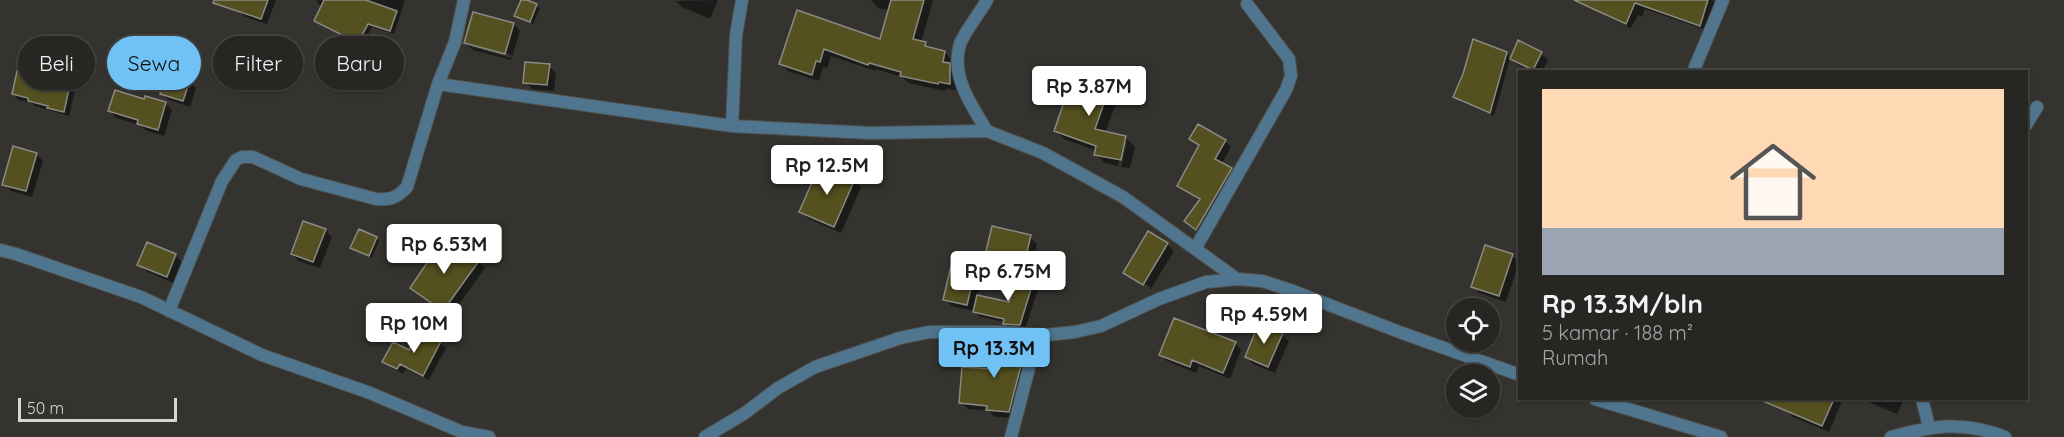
<!DOCTYPE html>
<html lang="id">
<meta charset="utf-8">
<style>
body{margin:0;font-family:Quicksand,sans-serif;background:#2f2e2b;color:#f1f3f6;height:100vh;display:flex;flex-direction:column;font-size:22px;white-space:nowrap}
*{box-sizing:border-box;margin:0}
p{font-size:20px;color:#a4a5a6}
.icon{flex:none;width:33px;height:33px;fill:none;stroke:currentColor;stroke-width:2;stroke-linecap:round;stroke-linejoin:round}
.map{position:relative;flex:1;overflow:hidden}
.details{position:absolute;left:1518px;top:70px;width:510px;height:330px;display:flex;flex-direction:column;background:#272623;border-radius:0px;box-shadow:0 2px 4px #0004,0 0 0 2px #434341}
.details>*{flex:none}
.banner{position:absolute;left:18px;top:36px;width:570px;height:54px;display:flex;gap:12px}
.controls{position:absolute;left:1446px;top:298px;display:grid;gap:12px}
.controls a{display:grid;place-items:center;width:54px;height:54px;border-radius:50%;background:#272623;box-shadow:0 2px 4px #0004,0 0 0 2px #434341;font-size:30px}
.scale{position:absolute;left:18px;bottom:15px;width:159px;box-sizing:border-box;padding-left:6px;border:3px solid #d7d7d4;border-top:0;font-size:16px;line-height:21px;white-space:nowrap;color:#d7d7d4;-webkit-text-stroke:4px #34332f;paint-order:stroke}
.price{position:absolute;translate:-50% -51px;padding:0 14px;border-radius:6px;background:#fff;color:#222;font-size:20px;line-height:39px;filter:drop-shadow(0 2px 3px #0008)}
.price::after{content:'';position:absolute;left:50%;top:36px;width:18px;height:14px;margin-left:-9px;background:inherit;clip-path:polygon(0 0,100% 0,50% 100%)}
.price.active{background:#70c2f4;color:#111}
ul{padding:0;list-style:none}
li{display:grid;align-content:center;gap:12px;height:318px;padding:0 24px}
li+li{border-top:2px solid #434341}
li span{display:grid;place-items:center;height:186px;border-radius:0px;color:#555}
li>.icon{margin-inline-start:auto}
span .icon{width:108px;height:108px;fill:#fffc;stroke-width:1}
li b{font-size:26px}
.pill{padding:0 21px;border-radius:27px;background:#272623;box-shadow:0 2px 4px #0004,0 0 0 2px #434341;font-size:21px;line-height:54px}
.pill.active{background:#70c2f4;color:#111}
.map>svg:first-child{display:block}
.shadow{fill:#0007;fill-rule:evenodd}
.building{fill:#55501f;stroke:#8a8a85;stroke-width:1.5}
.lines{fill:none;stroke-linecap:round;stroke-linejoin:round}
.minor-casing{stroke:#51514d;stroke-width:14}
.minor{stroke:#4f768e;stroke-width:12}
</style>
<div class="map">
<svg width="2064" height="437" viewBox="0 0 2064 437">
<rect width="100%" height="100%" fill="#34332f"/>
<path class="shadow" d="M 242,0 L 276,0 L 267,24 L 245,17 L 239,11 Z
M 318,0 L 405,0 L 394,34 L 372,27 L 362,46 L 319,24 L 315,20 L 322,7 L 317,2 Z
M 522,0 L 540,8 L 533,24 L 516,15 Z
M 718,0 L 710,19 L 682,7 L 676,1 Z
M 871,0 L 933,0 L 921,43 L 931,49 L 945,53 L 952,60 L 951,66 L 956,72 L 957,90 L 946,89 L 945,91 L 909,83 L 902,77 L 876,69 L 876,71 L 831,56 L 827,68 L 823,67 L 819,81 L 788,71 L 781,64 L 798,12 L 881,41 L 890,11 L 878,8 Z
M 1606,0 L 1712,0 L 1714,2 L 1706,30 L 1645,9 L 1642,17 L 1638,15 L 1631,28 L 1606,16 L 1600,11 Z
M 514,24 L 520,31 L 511,60 L 473,50 L 466,43 ZM 472,44 L 512,55 L 511,58 L 472,47 Z
M 1506,53 L 1510,58 L 1494,116 L 1459,101 L 1455,97 Z
M 1541,53 L 1548,60 L 1542,72 L 1533,72 L 1518,65 L 1512,59 Z
M 549,66 L 556,73 L 554,91 L 532,89 L 525,82 Z
M 70,80 L 76,86 L 69,116 L 35,106 L 31,103 L 19,100 L 13,94 Z
M 189,81 L 196,88 L 190,107 L 169,100 L 162,94 Z
M 1109,87 L 1119,96 L 1105,133 L 1126,138 L 1135,147 L 1130,168 L 1121,167 L 1127,142 L 1124,142 L 1118,166 L 1105,163 L 1096,154 L 1097,151 L 1064,139 L 1055,130 Z
M 145,101 L 165,103 L 172,110 L 164,136 L 145,130 L 140,125 L 116,118 L 110,111 Z
M 1191,139 L 1225,141 L 1231,147 L 1221,165 L 1231,169 L 1237,175 L 1203,235 L 1186,221 L 1200,201 L 1179,185 L 1200,147 Z
M 36,154 L 43,161 L 32,197 L 11,191 L 4,184 Z
M 854,181 L 861,187 L 841,233 L 807,218 L 801,212 Z
M 325,230 L 332,237 L 320,268 L 299,261 L 292,254 Z
M 1149,233 L 1167,244 L 1174,251 L 1150,290 L 1150,287 L 1130,275 L 1130,278 L 1125,272 Z
M 1030,237 L 1037,244 L 1029,276 L 1034,278 L 1040,283 L 1025,330 L 1009,329 L 1005,322 L 980,317 L 974,311 L 952,306 L 945,299 L 974,272 L 981,279 L 977,297 L 1010,304 L 1019,273 L 992,266 L 985,260 Z
M 376,238 L 379,241 L 372,258 L 352,248 Z
M 147,244 L 176,256 L 182,262 L 174,283 L 146,271 L 139,264 Z
M 1512,256 L 1519,262 L 1506,302 L 1479,293 L 1473,286 Z
M 478,262 L 485,268 L 450,317 L 412,288 Z
M 1282,335 L 1289,341 L 1275,373 L 1253,364 L 1246,357 Z
M 440,343 L 446,348 L 429,380 L 406,369 L 403,374 L 390,367 L 384,362 Z
M 1235,343 L 1241,350 L 1230,379 L 1199,366 L 1196,373 L 1167,361 L 1161,354 Z
M 1027,344 L 1033,350 L 1015,418 L 995,417 L 989,411 L 968,409 L 961,403 Z
M 1791,399 L 1843,399 L 1829,432 L 1793,417 L 1787,410 Z
M 1861,399 L 1904,399 L 1897,414 Z"/>
<path class="building" d="M 214,0 L 268,0 L 261,19 L 213,3 Z
M 324,0 L 366,0 L 397,11 L 390,31 L 368,24 L 358,43 L 314,21 Z
M 521,0 L 527,0 L 537,4 L 530,22 L 514,16 Z
M 891,0 L 924,0 L 913,39 L 926,42 L 925,46 L 945,51 L 943,62 L 950,63 L 950,84 L 939,82 L 938,84 L 900,76 L 901,72 L 869,63 L 868,65 L 824,49 L 820,62 L 816,61 L 812,75 L 779,64 L 797,10 L 880,39 Z
M 1574,0 L 1708,0 L 1700,26 L 1635,3 L 1626,24 Z
M 473,12 L 514,23 L 505,54 L 464,43 Z
M 1473,39 L 1507,52 L 1490,113 L 1453,97 L 1463,74 Z
M 1518,40 L 1542,52 L 1533,70 L 1510,59 Z
M 525,62 L 550,64 L 547,85 L 523,83 Z
M 17,71 L 71,79 L 64,112 L 47,108 L 48,106 L 28,101 L 28,98 L 12,94 Z
M 168,72 L 190,80 L 183,101 L 160,94 Z
M 1074,73 L 1110,86 L 1095,129 L 1126,136 L 1121,160 L 1094,155 L 1096,146 L 1054,131 Z
M 115,90 L 144,99 L 145,96 L 166,102 L 158,130 L 137,124 L 138,120 L 108,111 Z
M 1198,124 L 1226,140 L 1215,159 L 1232,168 L 1196,230 L 1184,221 L 1200,199 L 1177,186 L 1199,145 L 1189,139 Z
M 13,146 L 37,153 L 26,191 L 2,185 Z
M 820,164 L 855,179 L 834,227 L 799,212 Z
M 303,221 L 326,229 L 313,262 L 291,254 Z
M 992,226 L 1031,235 L 1023,269 L 984,260 Z
M 359,229 L 377,237 L 369,256 L 350,248 Z
M 1148,231 L 1168,243 L 1143,285 L 1123,273 Z
M 443,239 L 479,261 L 443,311 L 410,288 Z
M 147,242 L 176,254 L 167,277 L 137,265 Z
M 1485,245 L 1513,254 L 1499,296 L 1471,287 Z
M 951,266 L 975,271 L 967,305 L 943,300 Z
M 1018,271 L 1035,276 L 1020,325 L 1003,324 L 1004,319 L 973,312 L 977,295 L 1009,302 Z
M 1174,318 L 1236,342 L 1223,373 L 1192,360 L 1190,367 L 1159,355 Z
M 1259,323 L 1283,333 L 1268,367 L 1245,357 Z
M 419,330 L 441,341 L 423,376 L 400,364 L 397,369 L 382,362 L 393,342 L 409,350 Z
M 1000,340 L 1027,342 L 1009,412 L 986,410 L 987,406 L 959,403 L 962,367 L 995,369 Z
M 1758,399 L 1834,399 L 1822,426 Z"/>
<g class="lines">
<g class="minor-casing">
<path id="minor" d="M 1693,72 L 1723,0
M 438,84 L 732,126 L 870,133 L 987,131 L 1043,153 L 1123,197 L 1237,279
M 2026,125 L 2037,107
M 732,126 L 736,35 L 742,0
M 987,131 C 972,106 950,76 960,44 C 965,31 980,13 987,0
M 1195,249 L 1286,90 L 1291,76 L 1289,59 L 1247,4
M 0,250 L 16,254 L 141,297 L 262,355 L 370,393 L 462,432 L 489,437
M 169,311 L 222,181 L 236,160 L 242,157 L 253,157 L 301,179 L 376,199 C 390,200 397,198 407,187 L 438,84 L 455,42 L 464,0
M 1595,399 L 1721,437
M 1922,399 L 1929,427
M 705,437 L 745,413 L 778,388 L 815,367 L 900,338 L 929,332 L 997,332 L 1046,335 L 1075,332 L 1101,326 L 1159,299 L 1206,282 L 1237,279 L 1262,281 L 1293,291 L 1402,333 L 1520,375
M 1011,437 L 1030,364 L 1046,335
M 1891,437 C 1932,426 1963,420 2005,437"/>
</g>
<use href="#minor" class="minor"/>
</g>
</svg>
<div class="controls">
<a><svg class="icon" aria-label="locate" viewBox="0 0 24 24"><circle cx="12" cy="12" r="6"/><path d="M12 2v4M12 18v4M2 12h4M18 12h4"/></svg></a>
<a><svg class="icon" aria-label="layers" viewBox="0 0 24 24"><path d="M12 4l9 5-9 5-9-5zM3 14l9 5 9-5"/></svg></a>
</div>
<div class="scale">50 m</div>
<b class="price" style="left:1089px;top:117px">Rp 3.87M</b>
<b class="price" style="left:827px;top:196px">Rp 12.5M</b>
<b class="price" style="left:444px;top:275px">Rp 6.53M</b>
<b class="price" style="left:1008px;top:302px">Rp 6.75M</b>
<b class="price" style="left:1264px;top:345px">Rp 4.59M</b>
<b class="price" style="left:414px;top:354px">Rp 10M</b>
<b class="price active" style="left:994px;top:379px">Rp 13.3M</b>
<div class="banner">
<a class="pill">Beli</a>
<a class="pill active">Sewa</a>
<a class="pill">Filter</a>
<a class="pill">Baru</a>
</div>
<section class="details">
<ul>
<li><span style="background:linear-gradient(#ffd9b3 75%,#9aa5b1 0)"><svg class="icon" aria-label="home" viewBox="0 0 24 24"><path d="M3 11l9-7 9 7M6 9v11h12V9"/></svg></span><div><b>Rp 13.3M/bln</b><p>5 kamar · 188 m²</p><p>Rumah</p></div></li>
</ul>
</section>
</div>
